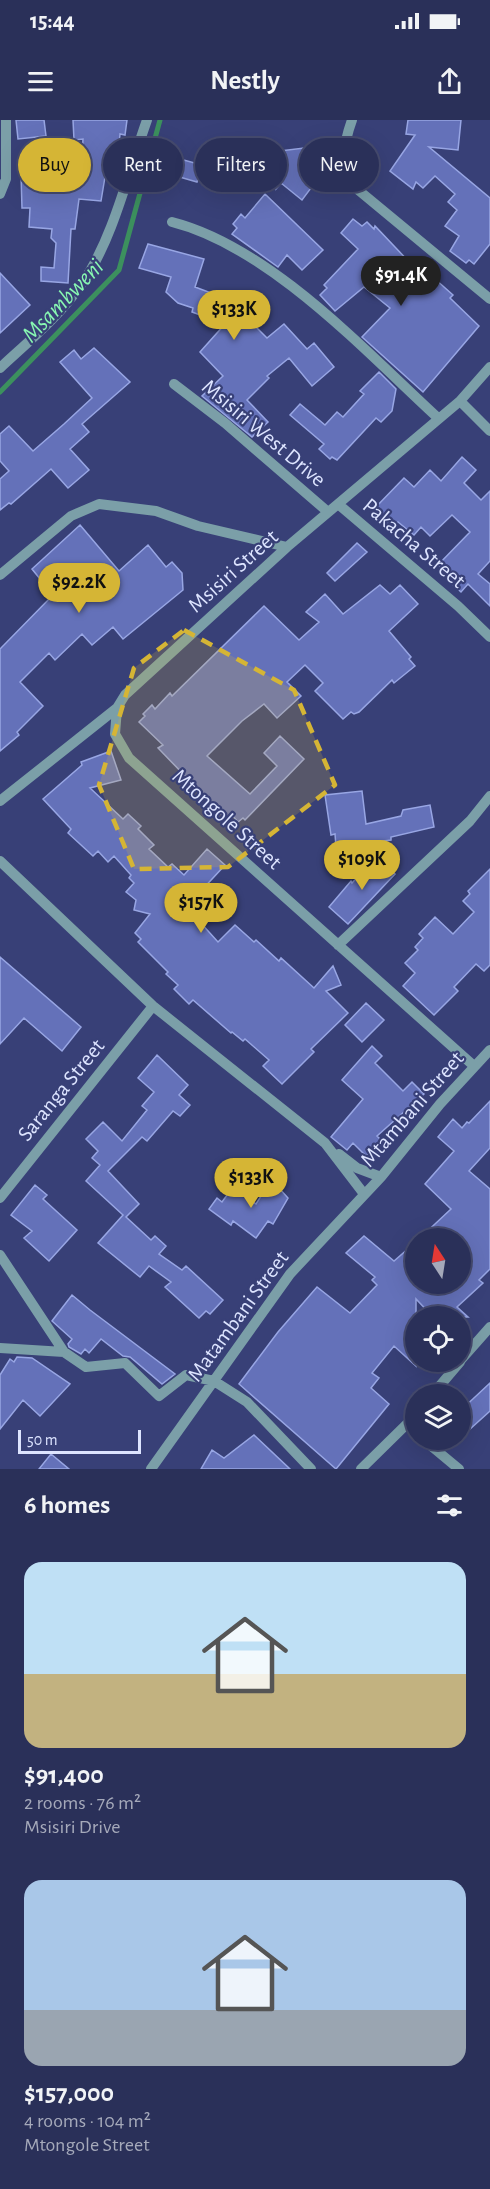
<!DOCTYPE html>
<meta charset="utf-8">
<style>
body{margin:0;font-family:"Alegreya Sans",sans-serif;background:#32385f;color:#f1f3f6;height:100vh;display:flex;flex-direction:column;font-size:22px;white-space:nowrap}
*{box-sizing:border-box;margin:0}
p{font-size:20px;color:#a5a9ba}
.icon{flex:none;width:33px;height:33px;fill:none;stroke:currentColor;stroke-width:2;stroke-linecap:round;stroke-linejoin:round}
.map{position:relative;height:1349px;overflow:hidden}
.panel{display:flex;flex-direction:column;background:#2a3059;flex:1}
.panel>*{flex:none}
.guide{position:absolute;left:18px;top:18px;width:454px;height:54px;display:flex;gap:12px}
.needle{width:39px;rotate:348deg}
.tools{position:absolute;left:405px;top:1108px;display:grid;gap:12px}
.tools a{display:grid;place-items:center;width:66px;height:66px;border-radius:50%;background:#2a3059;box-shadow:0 6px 24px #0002,0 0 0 2px #464b6f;font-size:30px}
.scale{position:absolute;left:18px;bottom:15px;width:123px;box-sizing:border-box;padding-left:6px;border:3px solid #dde4ff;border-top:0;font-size:16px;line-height:21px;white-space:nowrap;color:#dde4ff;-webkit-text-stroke:4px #384077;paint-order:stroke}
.price{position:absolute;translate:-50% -51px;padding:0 14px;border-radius:21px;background:#d5b535;color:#111;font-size:20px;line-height:39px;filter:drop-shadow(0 2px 3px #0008)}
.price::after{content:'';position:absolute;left:50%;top:36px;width:18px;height:14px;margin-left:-9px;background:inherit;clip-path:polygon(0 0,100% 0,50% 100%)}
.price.selected{background:#222;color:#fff}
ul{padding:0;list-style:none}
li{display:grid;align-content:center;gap:12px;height:318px;padding:0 24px}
li span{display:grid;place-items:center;height:186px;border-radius:18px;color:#555}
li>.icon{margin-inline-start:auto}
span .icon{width:108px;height:108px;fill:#fffc;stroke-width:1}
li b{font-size:26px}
h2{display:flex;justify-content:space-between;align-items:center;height:72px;padding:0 24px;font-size:26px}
.chip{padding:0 21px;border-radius:27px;background:#2a3059;box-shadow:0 6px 24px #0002,0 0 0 2px #464b6f;font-size:21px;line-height:54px}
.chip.selected{background:#d5b535;color:#111}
.status{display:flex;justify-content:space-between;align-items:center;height:42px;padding:0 30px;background:#2a3059;direction:ltr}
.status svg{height:16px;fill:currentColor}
header{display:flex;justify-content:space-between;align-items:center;height:78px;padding:0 24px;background:#2a3059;font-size:27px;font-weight:700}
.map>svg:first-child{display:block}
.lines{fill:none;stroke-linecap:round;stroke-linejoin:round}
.stream{stroke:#3c905e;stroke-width:5}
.building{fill:#6471b9;stroke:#98a6e4;stroke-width:1.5}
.minor{stroke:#7b9fa8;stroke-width:10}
.marked{fill:#d5b535;fill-opacity:0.2;stroke:#d5b535;stroke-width:4.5;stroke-dasharray:12 8;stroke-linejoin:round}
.labels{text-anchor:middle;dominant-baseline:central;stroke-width:4.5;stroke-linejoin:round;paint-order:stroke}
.street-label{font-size:22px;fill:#dde4ff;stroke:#384077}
.water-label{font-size:24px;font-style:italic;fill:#88f8b2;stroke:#384077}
</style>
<div class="status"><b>15:44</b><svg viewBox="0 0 49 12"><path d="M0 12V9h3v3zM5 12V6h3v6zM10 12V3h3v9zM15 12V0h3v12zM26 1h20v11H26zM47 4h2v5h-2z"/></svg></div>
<header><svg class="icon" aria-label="menu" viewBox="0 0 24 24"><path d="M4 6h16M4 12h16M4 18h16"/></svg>Nestly<svg class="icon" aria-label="share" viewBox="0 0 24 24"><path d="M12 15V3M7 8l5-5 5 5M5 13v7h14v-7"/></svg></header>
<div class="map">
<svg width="490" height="1349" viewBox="0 0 490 1349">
<rect width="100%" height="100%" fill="#384077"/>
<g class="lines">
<path class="stream" d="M 0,272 L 119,150 L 160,0"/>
</g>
<path class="building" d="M 16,0 L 44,0 L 46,16 L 18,19 Z
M 73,0 L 127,0 L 125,15 L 120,14 L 117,50 L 106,51 L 101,81 L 79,79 L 75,109 L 71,109 L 68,163 L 41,161 L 41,147 L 54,148 L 56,123 L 51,118 L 52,109 L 29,107 L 30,88 L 22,88 L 21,54 L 81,53 L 83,19 L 74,20 Z
M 408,0 L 461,0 L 458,30 L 429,27 L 490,78 L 490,124 L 474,144 L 469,140 L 466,143 L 450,131 L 459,116 L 445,106 L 457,90 L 448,82 L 455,74 L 435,56 L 423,68 L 416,62 L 413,69 L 390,51 L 415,15 L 406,14 Z
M 304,28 L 308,60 L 314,64 L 302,80 L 281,63 L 276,69 L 272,32 Z
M 180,39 L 202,45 L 197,62 L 176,56 Z
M 265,74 L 323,130 L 302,150 L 287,135 L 278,147 L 232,114 L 237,108 L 233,104 L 241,94 L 245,98 Z
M 353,99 L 362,106 L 367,102 L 374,109 L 375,106 L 413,146 L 416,143 L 432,162 L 435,159 L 453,175 L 450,178 L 479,206 L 423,272 L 362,217 L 390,188 L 364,167 L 335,191 L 320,175 L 327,168 L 324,165 L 358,129 L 341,113 Z
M 148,124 L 204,139 L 195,167 L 246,186 L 241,192 L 267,218 L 284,204 L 307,229 L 314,223 L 334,247 L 312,266 L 289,238 L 267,256 L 269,258 L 247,280 L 268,302 L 252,317 L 202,276 L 223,256 L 200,232 L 225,204 L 192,192 L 193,188 L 178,183 L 166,172 L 171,157 L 139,148 Z
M 0,153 L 30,185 L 0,213 Z
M 94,228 L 130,262 L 82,304 L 89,312 L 70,329 L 89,350 L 68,368 L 51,349 L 11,384 L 9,383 L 0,390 L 0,359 L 9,351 L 0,341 L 0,314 L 9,306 L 33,331 L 64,304 L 92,278 L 60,242 L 74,230 L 81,239 Z
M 379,252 L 396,269 L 392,291 L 381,302 L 376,298 L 337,340 L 332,337 L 330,339 L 319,329 L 324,324 L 290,295 L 300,284 L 325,305 L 337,292 L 343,297 L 364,274 L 360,271 Z
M 462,337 L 476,350 L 464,363 L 481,380 L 490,371 L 490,441 L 478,454 L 490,464 L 490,486 L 468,464 L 461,472 L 447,459 L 450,456 L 438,445 L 470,412 L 452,395 L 430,416 L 421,407 L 414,415 L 398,402 L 392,408 L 373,390 L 404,358 L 414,367 L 430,350 L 441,361 Z
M 80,405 L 119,451 L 148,425 L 166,447 L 172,442 L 182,453 L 183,470 L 123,519 L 113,507 L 92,525 L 82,514 L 55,540 L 49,533 L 20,562 L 43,586 L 17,612 L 19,615 L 0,631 L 0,529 L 53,475 L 32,449 Z
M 357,423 L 367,432 L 335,461 L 327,453 Z
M 380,465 L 390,474 L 400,465 L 418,484 L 389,511 L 411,537 L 409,539 L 415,546 L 394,563 L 392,560 L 359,592 L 354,594 L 351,592 L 343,599 L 315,571 L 323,563 L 305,545 L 287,562 L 301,576 L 277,598 L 264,584 L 242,601 L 207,636 L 250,674 L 277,646 L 264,633 L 280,616 L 304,639 L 245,700 L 243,698 L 238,702 L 233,696 L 228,701 L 187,661 L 188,659 L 158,628 L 163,625 L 139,602 L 145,596 L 143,594 L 152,585 L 155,589 L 170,573 L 172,576 L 264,486 L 299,520 L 319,502 L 306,492 L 325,474 L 343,494 Z
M 111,631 L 121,660 L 90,668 L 123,699 L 128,694 L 141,706 L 138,709 L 154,725 L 149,729 L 168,747 L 172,744 L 184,755 L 207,729 L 225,745 L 200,772 L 204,776 L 190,791 L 218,822 L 235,805 L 254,822 L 256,820 L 279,841 L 281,838 L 314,868 L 333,846 L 341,865 L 326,871 L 348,893 L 311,929 L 314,932 L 282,964 L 263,946 L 269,940 L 245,919 L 243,921 L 232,912 L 231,913 L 193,880 L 189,884 L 174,869 L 178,865 L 166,854 L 168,852 L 138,822 L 141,819 L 135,813 L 150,794 L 134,790 L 136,780 L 126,772 L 134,763 L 129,758 L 131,755 L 114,736 L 108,742 L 98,731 L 93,736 L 68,713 L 71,709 L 43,679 L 82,645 L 81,642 Z
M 362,671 L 366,704 L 401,696 L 403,690 L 430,685 L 434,707 L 391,717 L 391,720 L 336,727 L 335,714 L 331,715 L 325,675 Z
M 376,737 L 395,754 L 348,804 L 329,787 L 351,761 L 352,763 Z
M 490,749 L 490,845 L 484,851 L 476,844 L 454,867 L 458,871 L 434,895 L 403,866 L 415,853 L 405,843 L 418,830 L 415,827 L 423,818 L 419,814 L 435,797 L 453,814 L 474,792 L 463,781 L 470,774 L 468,771 Z
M 0,837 L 81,907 L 62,931 L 24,898 L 0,924 Z
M 366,883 L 384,900 L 362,922 L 345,905 Z
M 372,926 L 382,936 L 375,943 L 403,971 L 412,962 L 424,974 L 377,1016 L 382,1021 L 366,1036 L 353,1023 L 347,1030 L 331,1017 L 363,979 L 342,960 Z
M 157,935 L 188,965 L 179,975 L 190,985 L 180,996 L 173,991 L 147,1021 L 142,1017 L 108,1051 L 139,1084 L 126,1097 L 151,1120 L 155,1116 L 166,1126 L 159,1134 L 182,1150 L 186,1146 L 223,1180 L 210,1194 L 206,1191 L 199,1198 L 165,1167 L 171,1162 L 149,1146 L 140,1157 L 98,1123 L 123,1095 L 86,1061 L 100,1045 L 92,1038 L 98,1031 L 86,1019 L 103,1002 L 122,1021 L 147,990 L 142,986 L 154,972 L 138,958 Z
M 490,981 L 490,1028 L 469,1051 L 490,1069 L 490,1149 L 479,1160 L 483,1163 L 457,1187 L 468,1197 L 433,1197 L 416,1179 L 416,1246 L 394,1226 L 372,1253 L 379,1258 L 371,1268 L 389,1284 L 336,1349 L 239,1264 L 278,1212 L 317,1167 L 350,1193 L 377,1165 L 372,1160 L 375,1157 L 346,1133 L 364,1116 L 394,1141 L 416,1122 L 416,1164 L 460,1164 L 460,1119 L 419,1119 L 451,1089 L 425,1064 L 454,1031 L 438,1017 L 453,999 L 462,1008 L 467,1002 L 469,1003 Z
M 35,1065 L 47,1075 L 43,1079 L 77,1110 L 49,1141 L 24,1118 L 32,1111 L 11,1095 Z
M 268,1065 L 277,1071 L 279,1068 L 288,1078 L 273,1104 L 268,1101 L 256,1118 L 233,1101 L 231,1105 L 209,1089 L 217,1078 L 222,1082 L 233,1067 L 256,1084 Z
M 72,1175 L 90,1190 L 175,1254 L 162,1264 L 130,1237 L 123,1236 L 101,1219 L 89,1233 L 85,1229 L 81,1234 L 69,1227 L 68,1224 L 72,1219 L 52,1201 Z
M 17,1237 L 32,1238 L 70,1264 L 40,1296 L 23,1280 L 0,1309 L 0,1255 L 10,1239 L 14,1242 Z
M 490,1263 L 490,1291 L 460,1318 L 460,1291 Z
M 254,1315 L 290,1349 L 201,1349 L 212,1330 L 224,1338 Z
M 51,1334 L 69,1349 L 39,1349 Z"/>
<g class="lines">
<path class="minor" d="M 352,0 C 343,25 342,39 351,64 L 490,179
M 0,74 L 6,59 L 6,0
M 172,102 C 270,127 365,231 438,298
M 0,248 C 29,221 61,195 83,162 C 113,119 129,50 147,0
M 174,264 L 225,303 L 328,392
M 460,281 L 490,311
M 338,384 L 458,486 L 490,517
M 0,455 L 71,396 L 99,384 L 156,391 L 198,406 L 287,427
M 117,588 L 115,614 L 129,638 L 474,946
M 0,681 L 117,588 L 125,575 L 287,427 L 460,281 L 490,247
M 0,741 L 153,886 L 325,1023 L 364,1074
M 338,825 L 470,701 L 490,676
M 339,1034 L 357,1048 L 381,1057
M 0,1078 L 153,886
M 0,1135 L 64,1232
M 0,1228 L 64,1232 L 86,1247 L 125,1243 L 159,1276 L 186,1255 L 214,1261 L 247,1282 L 311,1349
M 460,1241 L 490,1207
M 432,1275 L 460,1242
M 424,1320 L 459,1349
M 151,1349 L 290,1154 L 381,1057 L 440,984 L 490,930
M 361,1349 L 416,1295"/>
</g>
<path class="marked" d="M 184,510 L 294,570 L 335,665 L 228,747 L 134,749 L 99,665 L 134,548 Z"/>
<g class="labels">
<g class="street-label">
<text transform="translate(264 313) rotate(40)">Msisiri West Drive</text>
<text transform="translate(414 423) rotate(40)">Pakacha Street</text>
<text transform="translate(233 451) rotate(-42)">Msisiri Street</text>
<text transform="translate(227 699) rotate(42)">Mtongole Street</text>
<text transform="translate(61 970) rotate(-51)">Saranga Street</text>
<text transform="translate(412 989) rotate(-49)">Mtambani Street</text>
<text transform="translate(238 1196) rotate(-54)">Matambani Street</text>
</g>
<g class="water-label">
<text transform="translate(63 181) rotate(-46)">Msambweni</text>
</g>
</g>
</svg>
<div class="tools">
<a><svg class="needle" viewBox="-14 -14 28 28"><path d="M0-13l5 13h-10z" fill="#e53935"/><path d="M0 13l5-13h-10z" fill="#a5a9ba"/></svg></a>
<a><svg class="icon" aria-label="locate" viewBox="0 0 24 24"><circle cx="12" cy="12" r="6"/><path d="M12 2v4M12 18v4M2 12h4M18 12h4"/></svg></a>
<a><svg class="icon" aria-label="layers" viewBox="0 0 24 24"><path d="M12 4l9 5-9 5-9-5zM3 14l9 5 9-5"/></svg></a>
</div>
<div class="scale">50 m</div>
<b class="price selected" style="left:401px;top:187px">$91.4K</b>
<b class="price" style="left:234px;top:221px">$133K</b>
<b class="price" style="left:79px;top:494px">$92.2K</b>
<b class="price" style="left:362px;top:771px">$109K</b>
<b class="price" style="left:201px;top:814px">$157K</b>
<b class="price" style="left:251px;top:1089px">$133K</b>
<div class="guide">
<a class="chip selected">Buy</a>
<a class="chip">Rent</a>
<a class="chip">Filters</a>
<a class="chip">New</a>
</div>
</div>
<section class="panel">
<h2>6 homes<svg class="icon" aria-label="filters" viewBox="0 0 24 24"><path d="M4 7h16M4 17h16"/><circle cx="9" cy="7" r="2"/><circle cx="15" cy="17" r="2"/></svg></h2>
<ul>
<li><span style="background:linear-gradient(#bfe0f5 60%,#c2b280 0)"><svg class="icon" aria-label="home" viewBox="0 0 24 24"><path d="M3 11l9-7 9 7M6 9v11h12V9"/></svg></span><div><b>$91,400</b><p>2 rooms · 76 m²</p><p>Msisiri Drive</p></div></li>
<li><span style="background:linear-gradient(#a9c7e8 70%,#9aa5b1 0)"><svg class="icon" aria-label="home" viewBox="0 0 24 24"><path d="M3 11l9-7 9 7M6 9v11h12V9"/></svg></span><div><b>$157,000</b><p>4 rooms · 104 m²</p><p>Mtongole Street</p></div></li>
</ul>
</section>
